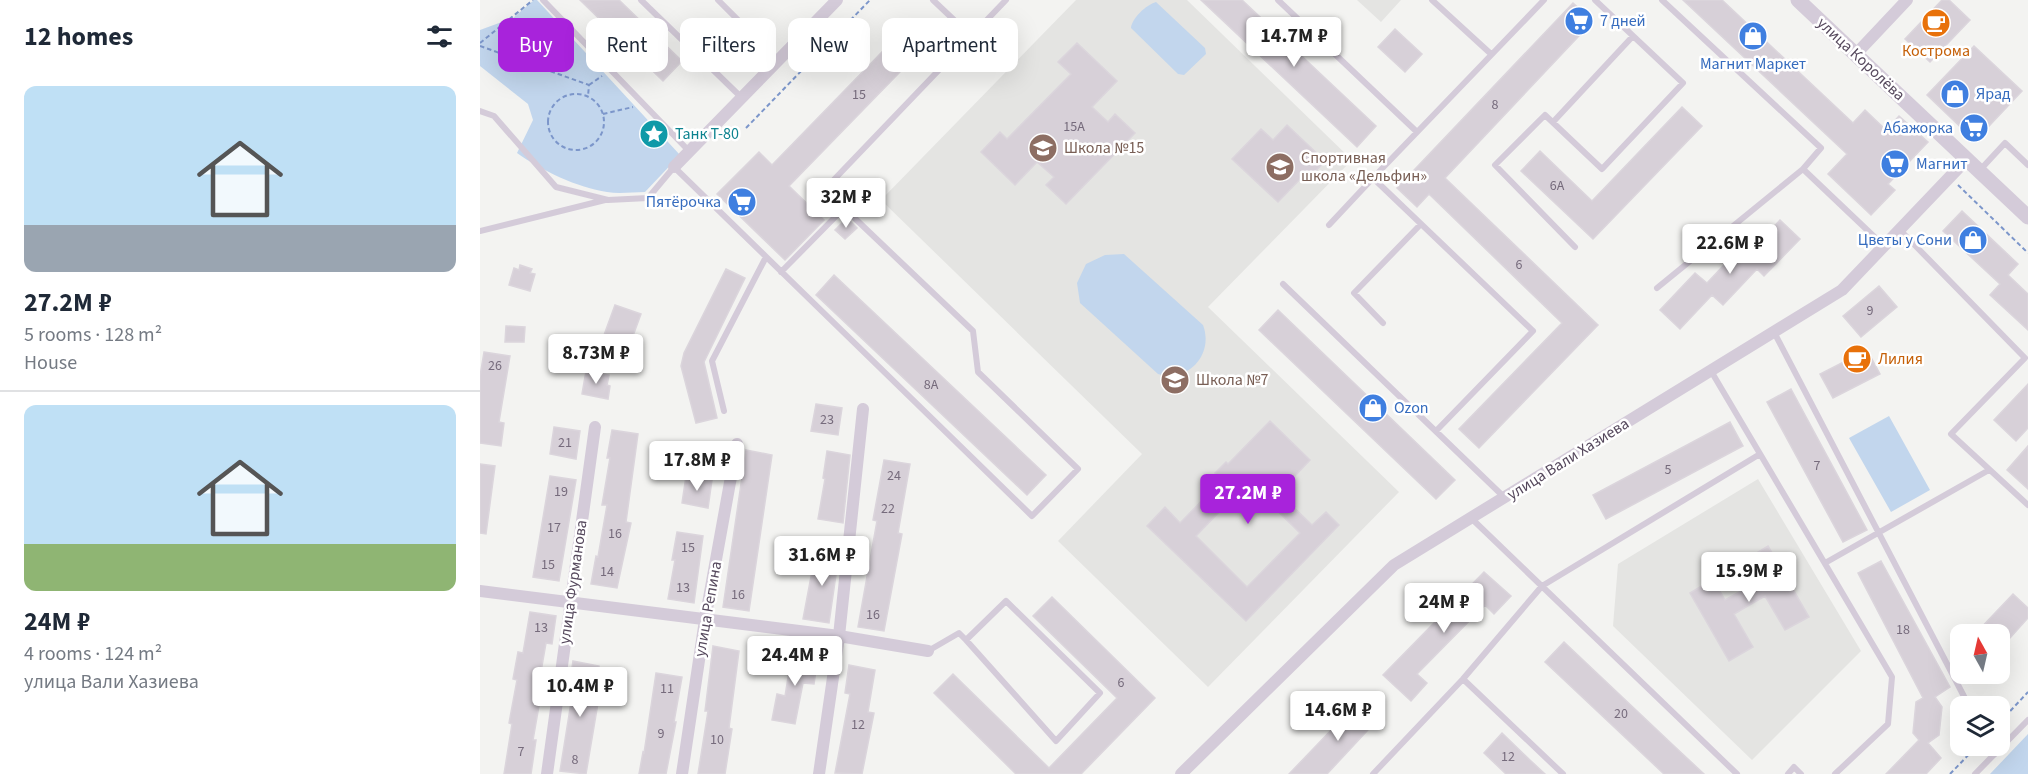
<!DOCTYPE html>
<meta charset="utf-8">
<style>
body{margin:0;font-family:"Source Sans 3",sans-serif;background:#f2f2f3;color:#1f2937;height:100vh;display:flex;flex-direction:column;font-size:22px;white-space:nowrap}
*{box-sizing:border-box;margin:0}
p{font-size:20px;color:#747a83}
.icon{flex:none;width:33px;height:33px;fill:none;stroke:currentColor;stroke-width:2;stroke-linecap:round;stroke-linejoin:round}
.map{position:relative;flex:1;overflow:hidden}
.sheet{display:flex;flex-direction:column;background:#fff;width:480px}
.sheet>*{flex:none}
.guide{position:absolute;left:18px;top:18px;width:570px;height:54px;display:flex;gap:12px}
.needle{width:39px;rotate:352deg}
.tools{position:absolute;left:1470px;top:624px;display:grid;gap:12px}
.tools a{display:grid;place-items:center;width:60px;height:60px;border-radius:12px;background:#fff;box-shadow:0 6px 24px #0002;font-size:30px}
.price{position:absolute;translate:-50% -51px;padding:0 14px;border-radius:6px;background:#fff;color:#222;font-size:20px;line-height:39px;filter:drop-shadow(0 2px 3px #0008)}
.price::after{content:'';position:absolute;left:50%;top:36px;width:18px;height:14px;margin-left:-9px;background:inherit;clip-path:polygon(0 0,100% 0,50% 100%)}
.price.selected{background:#a823db;color:#fff}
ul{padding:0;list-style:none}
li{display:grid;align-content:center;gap:12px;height:318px;padding:0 24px}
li+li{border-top:2px solid #e0e1e3}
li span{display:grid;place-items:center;height:186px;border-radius:12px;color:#555}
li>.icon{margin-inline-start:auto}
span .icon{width:108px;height:108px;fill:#fffc;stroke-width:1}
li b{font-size:26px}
h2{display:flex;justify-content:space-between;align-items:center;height:72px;padding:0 24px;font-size:26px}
.pill{padding:0 21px;border-radius:12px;background:#fff;box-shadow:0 6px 24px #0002;font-size:21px;line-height:54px}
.pill.selected{background:#a823db;color:#fff}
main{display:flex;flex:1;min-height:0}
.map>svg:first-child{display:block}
.education{fill:#e4e4e2}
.green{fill:#c2d6ed}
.building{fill:#d7d0d8;stroke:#dbd5dc;stroke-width:1.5;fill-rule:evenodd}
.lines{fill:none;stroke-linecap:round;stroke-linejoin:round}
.path{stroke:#7c96ca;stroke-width:2;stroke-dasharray:4.5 3;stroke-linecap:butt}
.service{stroke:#d4cbd9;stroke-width:6}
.minor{stroke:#d4cbd9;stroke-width:12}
.tertiary{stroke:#d4cbd9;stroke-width:15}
.labels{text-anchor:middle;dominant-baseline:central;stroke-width:5;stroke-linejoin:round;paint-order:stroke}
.number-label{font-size:14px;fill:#766b7c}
.shop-label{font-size:16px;fill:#366cbe;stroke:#fff;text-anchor:start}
.food-label{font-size:16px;fill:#c56008;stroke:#fff}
.street-label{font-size:16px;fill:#56495d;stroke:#fff}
.culture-label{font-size:16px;fill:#0d838f;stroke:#fff;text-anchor:start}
.education-label{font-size:16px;fill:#785e54;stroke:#fff;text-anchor:start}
</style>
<main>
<section class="sheet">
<h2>12 homes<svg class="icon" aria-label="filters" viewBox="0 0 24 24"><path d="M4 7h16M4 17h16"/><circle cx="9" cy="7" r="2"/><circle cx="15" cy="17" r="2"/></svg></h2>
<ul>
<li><span style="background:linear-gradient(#bfe0f5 75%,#9aa5b1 0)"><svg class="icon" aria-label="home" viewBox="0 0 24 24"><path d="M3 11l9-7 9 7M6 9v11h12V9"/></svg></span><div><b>27.2M ₽</b><p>5 rooms · 128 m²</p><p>House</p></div></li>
<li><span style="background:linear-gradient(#bfe0f5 75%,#8fb573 0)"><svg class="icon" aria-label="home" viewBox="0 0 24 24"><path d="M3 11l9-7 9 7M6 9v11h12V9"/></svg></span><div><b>24M ₽</b><p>4 rooms · 124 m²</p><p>улица Вали Хазиева</p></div></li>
</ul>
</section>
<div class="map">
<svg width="1548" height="774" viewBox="0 0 1548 774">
<rect width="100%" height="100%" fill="#f3f3f1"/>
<path class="education" d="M 596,0 L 707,0 L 872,160 L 728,307 L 919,492 L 728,687 L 578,541 L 662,454 L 401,200 Z
M 877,0 L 921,0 L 901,22 Z
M 1278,479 L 1381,651 L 1272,760 L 1133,626 L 1138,564 Z"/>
<path class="green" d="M 54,0 L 57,0 L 200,155 L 165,192 C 153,192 139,194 127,192 C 98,188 61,170 37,153 L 53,120 L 48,104 L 0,66 L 0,30 L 33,18 Z
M 676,2 L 725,48 L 726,54 L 704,75 L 698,74 L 651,28 C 652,18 666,5 676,2 Z
M 644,254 L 723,325 C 734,354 709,383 678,374 L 600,303 L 597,283 L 606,264 L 625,255 Z
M 1409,416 L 1450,490 L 1411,512 L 1369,438 Z
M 1548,734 L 1548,774 L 1510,774 Z"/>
<path class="building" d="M 100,0 L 139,0 L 202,61 L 183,81 Z
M 721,0 L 762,0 L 896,126 L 877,147 Z
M 1203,0 L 1242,0 L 1373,123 L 1385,110 L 1406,130 L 1419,116 L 1448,142 L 1408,184 L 1415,190 L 1391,215 L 1348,174 L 1367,154 Z
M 1462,0 L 1469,0 L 1490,20 L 1450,62 L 1425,39 Z
M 1093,3 L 1113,21 L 965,178 L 1118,325 L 999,448 L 979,429 L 1082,323 L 949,194 L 937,207 L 917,188 Z
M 434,19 L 453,38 L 309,186 L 344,220 L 305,260 L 237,194 L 279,152 L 292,165 Z
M 915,29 L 942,54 L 925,72 L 898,47 Z
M 597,43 L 637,81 L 612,107 L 628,122 L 635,114 L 655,133 L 586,204 L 566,185 L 574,177 L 557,162 L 535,185 L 501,152 L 520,132 L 527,139 L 591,74 L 578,62 Z
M 1494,46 L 1542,91 L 1495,141 L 1447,95 Z
M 1202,107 L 1222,126 L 1113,239 L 1041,171 L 1060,151 L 1112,201 Z
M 807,125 L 845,161 L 830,177 L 826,173 L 798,202 L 752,159 L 781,129 L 793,140 Z
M 1482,211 L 1538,264 L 1528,275 L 1548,294 L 1548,330 L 1510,295 L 1520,284 L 1463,231 Z
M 367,218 L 377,228 L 365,239 L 355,230 Z
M 1300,220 L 1320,239 L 1284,276 L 1277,269 L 1243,305 L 1232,295 L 1200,329 L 1180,310 L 1215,273 L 1227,283 L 1259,249 L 1266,256 Z
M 40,265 L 52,269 L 50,273 L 55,274 L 50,291 L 29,285 L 34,268 L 39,270 Z
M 246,269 L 265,278 L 224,362 L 237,418 L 216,423 L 201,366 L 204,353 Z
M 354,275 L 566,475 L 547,495 L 336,295 Z
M 1399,286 L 1417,307 L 1381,337 L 1363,316 Z
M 135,305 L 161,314 L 150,344 L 124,335 Z
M 798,310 L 975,480 L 956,499 L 779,330 Z
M 26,326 L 45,327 L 44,342 L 25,342 Z
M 1387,350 L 1400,374 L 1353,398 L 1340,374 Z
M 4,352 L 30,356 L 19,422 L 24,423 L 21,446 L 0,443 L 0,376 Z
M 106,371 L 129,375 L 127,385 L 130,386 L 128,399 L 102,394 Z
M 1548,384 L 1548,428 L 1536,441 L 1514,420 Z
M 1311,389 L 1387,530 L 1363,542 L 1287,402 Z
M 336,404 L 362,408 L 358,435 L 331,431 Z
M 790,421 L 830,460 L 799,493 L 832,525 L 846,512 L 859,525 L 766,621 L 667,526 L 685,507 L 700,523 L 742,480 L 735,473 L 746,462 L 748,464 ZM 768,482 L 820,533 L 767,587 L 716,536 Z
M 1250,422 L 1263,446 L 1126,519 L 1113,495 Z
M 74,427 L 100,431 L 96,459 L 70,454 Z
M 132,430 L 158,434 L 146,522 L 151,523 L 137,588 L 111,584 L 116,556 L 118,557 L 127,505 L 122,505 L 130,458 L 127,458 Z
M 1548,446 L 1548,489 L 1527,470 Z
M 266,450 L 292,455 L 269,611 L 243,607 Z
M 347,451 L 370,455 L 363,523 L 338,519 L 345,479 L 343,478 Z
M 404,460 L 430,464 L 418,533 L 422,534 L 404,631 L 378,627 L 397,521 L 393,520 Z
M 0,464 L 15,466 L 6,534 L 0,533 Z
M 70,476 L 96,480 L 79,581 L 53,577 Z
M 206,476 L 232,480 L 228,508 L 202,503 Z
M 197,532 L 223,536 L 214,603 L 188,599 L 195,560 L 192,560 Z
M 1288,546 L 1329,617 L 1305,630 L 1285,596 L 1254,614 L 1273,647 L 1249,661 L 1210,593 L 1233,579 L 1245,600 L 1277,582 L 1265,560 Z
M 336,550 L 359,554 L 349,623 L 323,619 Z
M 1401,561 L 1470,687 L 1455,697 L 1462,707 L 1459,735 L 1448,743 L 1461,758 L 1446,774 L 1406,774 L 1439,740 L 1433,733 L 1436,702 L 1443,698 L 1378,573 Z
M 1004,572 L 1031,596 L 1014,614 L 1005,605 L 937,674 L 947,683 L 931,701 L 903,675 Z
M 1533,594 L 1548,608 L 1548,618 L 1520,649 L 1520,634 L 1495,634 Z
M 572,597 L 675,698 L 601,774 L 536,774 L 454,693 L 473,674 L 569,768 L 637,698 L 553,616 Z
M 50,612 L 76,616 L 72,644 L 66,643 L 56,700 L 60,700 L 53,740 L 56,740 L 51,774 L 24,774 L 32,724 L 29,723 L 37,680 L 33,679 L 38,652 L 43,653 Z
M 1084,642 L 1193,745 L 1224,774 L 1184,774 L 1065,662 Z
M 233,646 L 259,651 L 249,728 L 252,729 L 245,774 L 218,774 L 228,711 L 225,711 Z
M 312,653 L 338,657 L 334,684 L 323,683 L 315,724 L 292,720 L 297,694 L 305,696 Z
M 93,661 L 119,666 L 113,703 L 118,703 L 106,774 L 80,771 L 93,690 L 89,689 Z
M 369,665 L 395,670 L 388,712 L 394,713 L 382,774 L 355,773 L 370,694 L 365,693 Z
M 176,673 L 202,677 L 194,722 L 196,722 L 186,774 L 159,774 L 163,752 L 164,753 Z
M 880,700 L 899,718 L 847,774 L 809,774 Z
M 1022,733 L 1051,761 L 1065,774 L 1026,774 L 1004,753 Z"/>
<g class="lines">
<path class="path" d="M 0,43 L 53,0
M 0,46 L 109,85 L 108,96
M 67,70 L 74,25
M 109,85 L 122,76
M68 122a28 28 0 1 1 56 0a28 28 0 1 1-56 0Z
M 123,114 L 153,107
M 266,128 L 390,0
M 1478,185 L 1548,253
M 1520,722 L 1548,692
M 1470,774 L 1497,746"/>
<path class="service" d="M 63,0 L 209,151
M 161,0 L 261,97
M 238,0 L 298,60
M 453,0 L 491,36
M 798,0 L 937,132
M 952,0 L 1011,54
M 1182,0 L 1341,148 L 1323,169 L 1404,246
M 0,111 L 14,116 L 76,187 L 128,200 L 168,198 L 194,167 L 552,516 L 598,469 L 498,372 L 493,331 L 364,208 L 301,272
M 1074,121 L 1153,36
M 1500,170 L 1525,143 L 1548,165
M 364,208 L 345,189 L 526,0
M 849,225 L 893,178
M 1420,230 L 1545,358 L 1471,434 L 1548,505
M 0,231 L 125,200
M 1095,247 L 1015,165 L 1065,115 L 1122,169 L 1203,83 L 1115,0
M 803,284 L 1024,497
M 1177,288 L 1323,169
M 903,323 L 874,293 L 941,224
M 1294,332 L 1489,706
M 1231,371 L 1412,677 L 1408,724 L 1355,774
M 244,411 L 232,361 L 286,257
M 956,431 L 1053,331 L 893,178 L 1064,0
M 991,518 L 1257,774
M 1345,563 L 1509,470
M 448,651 L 479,633 L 486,640 L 576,741 L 620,693 L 526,601 L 486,640
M 983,679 L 1083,774
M 1509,746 L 1514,755
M 893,774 L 983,679 L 1062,586 L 1280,454
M 1308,774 L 1314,767 L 1321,774
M 1495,774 L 1548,720"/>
<path class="minor" d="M 1376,54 L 1427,0
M 194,167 L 357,0
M 0,591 L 359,636 L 448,651
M 67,774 L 115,427
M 202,774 L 225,620 L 257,444
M 339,774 L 359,636 L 383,409
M 701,774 L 914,565 L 1362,290 L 1487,159"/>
<path class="tertiary" d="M 1318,0 L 1548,217"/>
</g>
<defs>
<g id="supermarket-disc" transform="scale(1.5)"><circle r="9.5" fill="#3f7fe0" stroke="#fff"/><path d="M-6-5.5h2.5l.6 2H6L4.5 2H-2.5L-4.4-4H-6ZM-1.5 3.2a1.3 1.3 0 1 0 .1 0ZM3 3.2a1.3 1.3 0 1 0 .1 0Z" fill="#fff"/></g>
<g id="cafe-disc" transform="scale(1.5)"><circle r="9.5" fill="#e8710a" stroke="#fff"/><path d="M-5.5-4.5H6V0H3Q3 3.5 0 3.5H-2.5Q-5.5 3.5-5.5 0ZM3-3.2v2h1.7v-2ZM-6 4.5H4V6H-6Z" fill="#fff"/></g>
<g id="shop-disc" transform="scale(1.5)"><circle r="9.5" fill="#3f7fe0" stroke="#fff"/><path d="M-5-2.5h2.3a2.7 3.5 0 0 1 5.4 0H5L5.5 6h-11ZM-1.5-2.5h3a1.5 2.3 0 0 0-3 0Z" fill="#fff"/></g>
<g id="sight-disc" transform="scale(1.5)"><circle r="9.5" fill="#0f9aa8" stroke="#fff"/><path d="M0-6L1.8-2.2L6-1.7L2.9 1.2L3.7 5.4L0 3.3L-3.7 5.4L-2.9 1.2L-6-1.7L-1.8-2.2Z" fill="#fff"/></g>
<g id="school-disc" transform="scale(1.5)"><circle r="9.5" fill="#8d6e63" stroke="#fff"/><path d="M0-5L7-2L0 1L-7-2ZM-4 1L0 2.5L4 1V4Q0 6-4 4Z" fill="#fff"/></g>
</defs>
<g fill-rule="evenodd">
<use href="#supermarket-disc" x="1099" y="21"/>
<use href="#cafe-disc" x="1456" y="23"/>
<use href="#shop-disc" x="1273" y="36"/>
<use href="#shop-disc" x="1475" y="94"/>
<use href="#supermarket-disc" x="1494" y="128"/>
<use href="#sight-disc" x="174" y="134"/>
<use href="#school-disc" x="563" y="148"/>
<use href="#supermarket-disc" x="1415" y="164"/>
<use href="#school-disc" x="800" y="167"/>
<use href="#supermarket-disc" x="262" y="202"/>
<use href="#shop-disc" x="1493" y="240"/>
<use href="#cafe-disc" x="1377" y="359"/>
<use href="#school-disc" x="695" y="380"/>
<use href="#shop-disc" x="893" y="408"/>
</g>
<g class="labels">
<g class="number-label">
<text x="379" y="95">15</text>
<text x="1015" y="105">8</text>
<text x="594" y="127">15А</text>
<text x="1077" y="186">6А</text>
<text x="1039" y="265">6</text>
<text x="1390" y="311">9</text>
<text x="15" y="366">26</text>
<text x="451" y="385">8А</text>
<text x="347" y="420">23</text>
<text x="85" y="443">21</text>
<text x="1337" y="466">7</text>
<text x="1188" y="470">5</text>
<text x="414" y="476">24</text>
<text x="81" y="492">19</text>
<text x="408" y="509">22</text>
<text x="74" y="528">17</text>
<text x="135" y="534">16</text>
<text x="208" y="548">15</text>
<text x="68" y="565">15</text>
<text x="127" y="572">14</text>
<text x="203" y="588">13</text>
<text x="258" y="595">16</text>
<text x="393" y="615">16</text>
<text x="61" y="628">13</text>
<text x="1423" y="630">18</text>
<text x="641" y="683">6</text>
<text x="187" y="689">11</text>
<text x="1141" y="714">20</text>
<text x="378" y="725">12</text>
<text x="181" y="734">9</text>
<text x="237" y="740">10</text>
<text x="41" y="752">7</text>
<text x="1028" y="757">12</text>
<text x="95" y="760">8</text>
</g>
<g class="shop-label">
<text x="1120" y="21">7 дней</text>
<text x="1273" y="64" text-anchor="middle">Магнит Маркет</text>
<text x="1496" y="94">Ярад</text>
<text x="1473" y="128" text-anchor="end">Абажорка</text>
<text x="1436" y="164">Магнит</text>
<text x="241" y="202" text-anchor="end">Пятёрочка</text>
<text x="1472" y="240" text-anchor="end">Цветы у Сони</text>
<text x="914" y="408">Ozon</text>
</g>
<g class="food-label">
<text x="1456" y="51">Кострома</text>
<text x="1398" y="359" text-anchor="start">Лилия</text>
</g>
<g class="street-label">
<text transform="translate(1381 59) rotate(43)">улица Королёва</text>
<text transform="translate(1088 459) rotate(-32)">улица Вали Хазиева</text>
<text transform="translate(93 582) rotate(-82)">улица Фурманова</text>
<text transform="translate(228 609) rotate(-80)">улица Репина</text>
</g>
<g class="culture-label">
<text x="195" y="134">Танк Т-80</text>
</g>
<g class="education-label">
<text x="584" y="148">Школа №15</text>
<text x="821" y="158">Спортивная<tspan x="821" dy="18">школа «Дельфин»</tspan></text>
<text x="716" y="380">Школа №7</text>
</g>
</g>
</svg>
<div class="tools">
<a><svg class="needle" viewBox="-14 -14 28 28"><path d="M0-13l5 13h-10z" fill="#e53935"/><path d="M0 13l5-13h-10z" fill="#747a83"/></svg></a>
<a><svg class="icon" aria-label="layers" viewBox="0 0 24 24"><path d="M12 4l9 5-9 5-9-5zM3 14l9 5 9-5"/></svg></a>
</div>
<b class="price" style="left:814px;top:68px">14.7M ₽</b>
<b class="price" style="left:366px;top:229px">32M ₽</b>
<b class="price" style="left:1250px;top:275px">22.6M ₽</b>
<b class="price" style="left:116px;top:385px">8.73M ₽</b>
<b class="price" style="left:217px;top:492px">17.8M ₽</b>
<b class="price selected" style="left:768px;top:525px">27.2M ₽</b>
<b class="price" style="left:342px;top:587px">31.6M ₽</b>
<b class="price" style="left:1269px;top:603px">15.9M ₽</b>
<b class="price" style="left:964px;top:634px">24M ₽</b>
<b class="price" style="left:315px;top:687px">24.4M ₽</b>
<b class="price" style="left:100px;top:718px">10.4M ₽</b>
<b class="price" style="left:858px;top:742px">14.6M ₽</b>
<div class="guide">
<a class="pill selected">Buy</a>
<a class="pill">Rent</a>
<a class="pill">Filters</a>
<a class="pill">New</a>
<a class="pill">Apartment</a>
</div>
</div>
</main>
